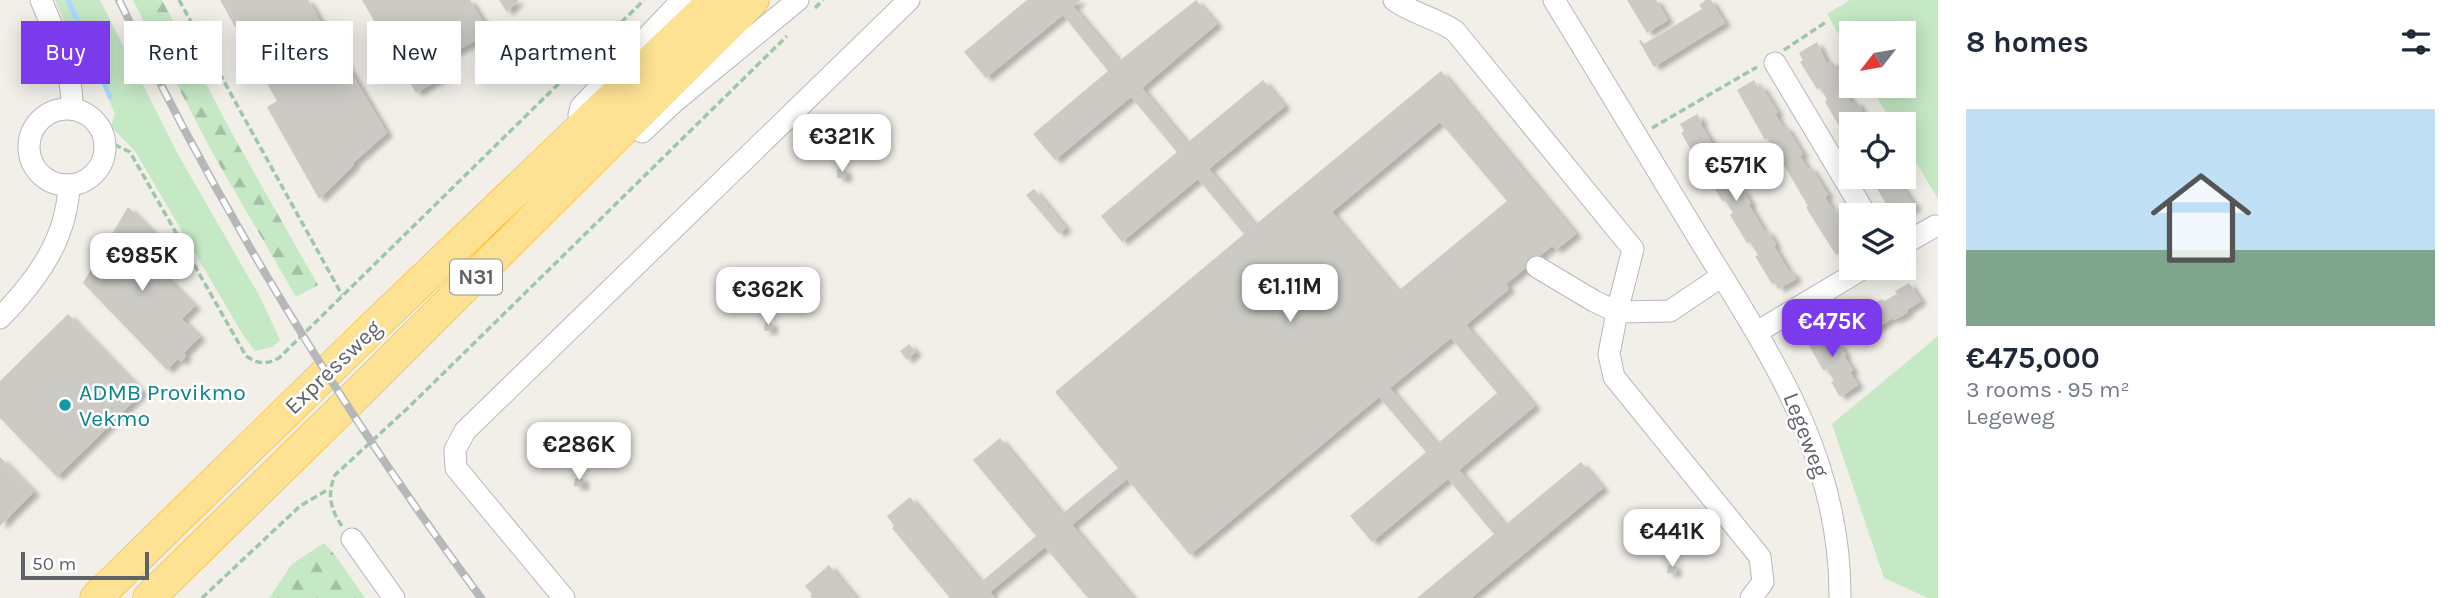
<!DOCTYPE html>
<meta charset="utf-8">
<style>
body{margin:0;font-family:Karla,sans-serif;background:#f2f2f3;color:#1f2937;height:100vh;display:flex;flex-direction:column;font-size:26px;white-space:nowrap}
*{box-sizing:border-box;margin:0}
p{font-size:23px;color:#747a83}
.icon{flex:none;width:38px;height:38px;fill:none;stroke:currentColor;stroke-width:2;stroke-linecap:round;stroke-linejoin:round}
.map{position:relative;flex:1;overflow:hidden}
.side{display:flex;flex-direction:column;background:#fff;width:525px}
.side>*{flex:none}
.top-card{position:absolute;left:21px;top:21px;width:665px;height:63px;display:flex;gap:14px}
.needle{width:46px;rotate:239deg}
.tools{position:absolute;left:1839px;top:21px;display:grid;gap:14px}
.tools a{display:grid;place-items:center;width:77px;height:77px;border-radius:0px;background:#fff;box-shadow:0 4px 18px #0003;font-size:35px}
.scale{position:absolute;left:21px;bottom:18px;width:128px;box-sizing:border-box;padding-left:7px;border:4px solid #5f6368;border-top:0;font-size:19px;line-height:24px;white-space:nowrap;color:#5f6368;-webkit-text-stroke:5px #fff;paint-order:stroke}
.price{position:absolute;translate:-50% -60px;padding:0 16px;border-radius:14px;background:#fff;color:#222;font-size:23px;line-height:46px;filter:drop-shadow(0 2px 4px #0008)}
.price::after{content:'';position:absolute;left:50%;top:42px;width:21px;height:16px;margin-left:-10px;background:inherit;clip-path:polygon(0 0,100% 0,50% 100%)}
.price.selected{background:#7c3aed;color:#fff}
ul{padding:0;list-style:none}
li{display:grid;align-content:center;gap:14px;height:371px;padding:0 28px}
li span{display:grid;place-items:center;height:217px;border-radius:0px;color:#555}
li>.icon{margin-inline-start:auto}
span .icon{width:126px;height:126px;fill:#fffc;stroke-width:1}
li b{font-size:30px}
h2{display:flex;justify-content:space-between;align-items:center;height:84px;padding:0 28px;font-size:30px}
.tag{padding:0 24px;border-radius:0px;background:#fff;box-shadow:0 4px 18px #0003;font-size:24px;line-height:63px}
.tag.selected{background:#7c3aed;color:#fff}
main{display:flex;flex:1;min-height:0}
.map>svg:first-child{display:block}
.grass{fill:#c5e8c5}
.forest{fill:url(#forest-firs)}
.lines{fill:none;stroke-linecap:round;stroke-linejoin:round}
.stream{stroke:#aadaff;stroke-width:5}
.building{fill:#cccac5;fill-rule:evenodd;filter:url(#shadow)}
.minor-casing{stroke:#b5b8bc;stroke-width:23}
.highway-casing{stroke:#f9ab00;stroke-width:33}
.path{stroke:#9cc7a9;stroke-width:3.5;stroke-dasharray:7 3.5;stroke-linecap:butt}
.minor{stroke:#fff;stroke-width:21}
.highway{stroke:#fde293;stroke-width:32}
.rail-casing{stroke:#b6b7b8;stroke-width:8}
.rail{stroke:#fff;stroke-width:5;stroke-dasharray:16;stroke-linecap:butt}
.culture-dot{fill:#0f9aa8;stroke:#fff;stroke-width:2.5}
.labels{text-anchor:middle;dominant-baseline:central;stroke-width:5;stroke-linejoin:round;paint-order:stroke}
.shield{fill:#fff;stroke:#8f9295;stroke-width:2}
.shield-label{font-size:21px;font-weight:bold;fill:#5f6368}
.street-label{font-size:23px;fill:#5f6368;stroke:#fff}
.culture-label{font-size:23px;fill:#0d838f;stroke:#fff;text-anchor:start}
</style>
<main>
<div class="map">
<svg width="1938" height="598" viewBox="0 0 1938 598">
<defs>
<pattern id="forest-firs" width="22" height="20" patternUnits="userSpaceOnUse" patternTransform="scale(1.75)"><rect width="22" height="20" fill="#c5e8c5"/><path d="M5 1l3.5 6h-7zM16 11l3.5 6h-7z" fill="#a3c0a4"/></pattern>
<filter id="shadow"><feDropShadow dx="6" dy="3.5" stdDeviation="2" flood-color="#0004"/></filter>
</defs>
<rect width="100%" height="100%" fill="#f1efe8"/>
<path class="grass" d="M 55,0 L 100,0 L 179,156 L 260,297 L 280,340 L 272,347 L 255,351 L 243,335 L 135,151 L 111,127 L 115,114 L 89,54 L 79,57 Z
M 1850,0 L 1938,0 L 1938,199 L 1904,142 L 1904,124 L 1893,124 L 1870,86 L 1904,86 L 1904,33 L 1852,33 L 1851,55 L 1827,14 Z
M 1938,336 L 1938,598 L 1928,598 L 1884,578 L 1832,424 Z"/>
<path class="forest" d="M 133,0 L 162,0 L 235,139 L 318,285 L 296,297 L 212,152 Z
M 324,543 L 335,555 L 365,598 L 269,598 L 292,564 Z"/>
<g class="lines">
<path class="stream" d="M 68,0 L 110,97"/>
</g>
<path class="building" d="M 220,0 L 308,0 L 387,133 L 353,163 L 354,165 L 319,199 L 267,107 L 277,101 Z
M 362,0 L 470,0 L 490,33 L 444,58 L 447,65 L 443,77 L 416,93 Z
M 499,0 L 519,0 L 507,12 Z
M 1027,0 L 1081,0 L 1073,6 L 1119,61 L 1196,0 L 1217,24 L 1142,88 L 1187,143 L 1263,80 L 1285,106 L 1209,169 L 1255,225 L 1441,71 L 1576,234 L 1556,250 L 1552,246 L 1506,284 L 1509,289 L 1466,325 L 1535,406 L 1459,470 L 1505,525 L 1581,462 L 1603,488 L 1471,598 L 1417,598 L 1494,534 L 1448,479 L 1372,542 L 1350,516 L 1426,452 L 1379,397 L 1190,555 L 1127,479 L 1072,525 L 1133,598 L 1088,598 L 1045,547 L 990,592 L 995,598 L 950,598 L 892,528 L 894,526 L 887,516 L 910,497 L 981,582 L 1036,536 L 973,460 L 1000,438 L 1062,514 L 1118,468 L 1055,392 L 1244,234 L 1198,179 L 1122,242 L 1101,216 L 1177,152 L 1131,97 L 1055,160 L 1033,134 L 1108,71 L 1063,15 L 986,78 L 964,52 ZM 1440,122 L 1507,201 L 1398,291 L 1332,212 ZM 1451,338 L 1497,393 L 1437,444 L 1390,388 Z
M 1627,0 L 1656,0 L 1668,20 L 1647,33 Z
M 1706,0 L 1711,0 L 1725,23 L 1654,67 L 1639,41 L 1641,40 L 1644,44 L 1702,9 L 1699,5 Z
M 1817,42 L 1827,64 L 1832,61 L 1841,75 L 1838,77 L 1852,104 L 1856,101 L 1870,124 L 1852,124 L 1852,141 L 1844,129 L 1842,131 L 1825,102 L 1827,100 L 1824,94 L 1820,88 L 1817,89 L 1800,62 L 1803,60 L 1799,53 Z
M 1754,80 L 1758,87 L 1761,85 L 1778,113 L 1775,114 L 1783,127 L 1785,126 L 1787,128 L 1803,154 L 1800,156 L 1808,169 L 1811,167 L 1828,195 L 1825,197 L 1833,210 L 1835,208 L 1852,235 L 1849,238 L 1852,246 L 1836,255 L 1810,214 L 1806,207 L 1808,206 L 1768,138 L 1765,140 L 1737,90 Z
M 1697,114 L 1702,122 L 1700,123 L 1716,150 L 1718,148 L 1726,162 L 1724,163 L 1740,191 L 1743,189 L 1747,197 L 1751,203 L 1749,205 L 1765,232 L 1768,231 L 1776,245 L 1774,246 L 1790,273 L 1792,271 L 1796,279 L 1779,289 L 1775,283 L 1772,284 L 1755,256 L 1758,255 L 1750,242 L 1747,243 L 1730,215 L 1733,213 L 1725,200 L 1723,202 L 1705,173 L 1708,172 L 1705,166 L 1701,159 L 1698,161 L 1696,158 L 1681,133 L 1684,131 L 1680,124 Z
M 837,169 L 846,170 L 846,179 L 837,178 Z
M 1873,177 L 1895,177 L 1916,207 L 1902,215 L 1896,215 L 1894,211 L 1891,212 L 1875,185 L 1877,183 Z
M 1034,189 L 1066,228 L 1059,234 L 1026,195 Z
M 128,207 L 156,235 L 140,251 L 195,306 L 182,319 L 200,337 L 184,353 L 186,356 L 181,362 L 178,359 L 167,370 L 83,283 Z
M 1909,283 L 1921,301 L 1907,310 L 1908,312 L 1902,316 L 1894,320 L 1893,318 L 1867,334 L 1868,336 L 1860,340 L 1849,322 L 1856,318 L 1855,315 L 1882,299 L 1884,301 L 1897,294 L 1895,291 Z
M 68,314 L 143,392 L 57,477 L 0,418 L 0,381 Z
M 765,322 L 772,323 L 772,331 L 764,331 Z
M 1823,323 L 1834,345 L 1838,342 L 1846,355 L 1844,356 L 1853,370 L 1850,372 L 1858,385 L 1840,397 L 1831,382 L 1834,381 L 1827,369 L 1823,370 L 1807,342 L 1809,340 L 1805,334 Z
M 909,344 L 916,352 L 907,360 L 900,351 Z
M 0,457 L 34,492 L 0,526 Z
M 575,478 L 583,478 L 583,487 L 574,486 Z
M 829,565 L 856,598 L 812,598 L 810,596 L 812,594 L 805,586 Z
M 1668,565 L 1676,566 L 1675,574 L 1667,573 Z"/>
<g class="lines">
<g class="minor-casing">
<path id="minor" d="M 41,0 C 56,36 73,70 72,109
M 1394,0 C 1413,14 1436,18 1455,31 L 1633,249 L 1617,312 L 1609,354 L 1614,377 L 1760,557 L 1763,582 L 1751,598
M 1554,0 C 1602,79 1650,158 1698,237 C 1769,353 1841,455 1840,598
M 1775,63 L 1866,215
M29 147a38 38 0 1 1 76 0a38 38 0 1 1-76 0Z
M 579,115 L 581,107 L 682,0
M 642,132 L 674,102 L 798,0
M 1904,244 L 1935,226
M 1537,267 L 1594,301 L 1617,312 L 1670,311 L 1722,276
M 0,318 C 37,280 67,239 69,185
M 1757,332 L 1864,268
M 352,539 L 394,598
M 564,598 L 456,468 L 455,450 L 465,431 L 909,0"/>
</g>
<g class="highway-casing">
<path id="highway" d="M 96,598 L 370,330 L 715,0
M 149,598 L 353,398 L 753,0"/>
</g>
<path class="path" d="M 179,0 L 342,295
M 815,8 L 823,0
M 1784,50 L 1826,22
M 1652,128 L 1757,67
M 105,140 L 130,152 L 246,356 C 258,364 266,365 279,358 L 644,0
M 342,526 C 330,509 327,494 335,475 L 410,406 L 787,36
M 202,598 L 300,506 L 329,489"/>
<use href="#minor" class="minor"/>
<use href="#highway" class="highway"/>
<g class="rail-casing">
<path id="rail" d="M 119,0 C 218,208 344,413 481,598"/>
</g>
<use href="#rail" class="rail"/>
</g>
<circle class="culture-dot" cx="65" cy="405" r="7"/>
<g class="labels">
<rect class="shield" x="450" y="259.5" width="52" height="35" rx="5"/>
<g class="shield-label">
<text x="476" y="277">N31</text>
</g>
<g class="street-label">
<text transform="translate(333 367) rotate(-44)">Expressweg</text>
<text transform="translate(1806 435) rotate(69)">Legeweg</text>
</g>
<g class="culture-label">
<text x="79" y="392">ADMB Provikmo<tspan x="79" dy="26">Vekmo</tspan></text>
</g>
</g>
</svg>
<div class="tools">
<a><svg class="needle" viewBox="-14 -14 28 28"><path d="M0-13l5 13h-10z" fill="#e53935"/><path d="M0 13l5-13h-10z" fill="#747a83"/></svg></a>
<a><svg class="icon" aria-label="locate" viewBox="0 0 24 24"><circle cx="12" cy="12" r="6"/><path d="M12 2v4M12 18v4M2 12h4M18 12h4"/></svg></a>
<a><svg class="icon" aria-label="layers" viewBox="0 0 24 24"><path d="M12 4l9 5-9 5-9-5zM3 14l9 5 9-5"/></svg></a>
</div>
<div class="scale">50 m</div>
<b class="price" style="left:842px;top:174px">€321K</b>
<b class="price" style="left:1736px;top:203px">€571K</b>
<b class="price" style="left:142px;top:293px">€985K</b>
<b class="price" style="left:1290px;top:324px">€1.11M</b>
<b class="price" style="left:768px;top:327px">€362K</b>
<b class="price selected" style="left:1832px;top:359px">€475K</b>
<b class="price" style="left:579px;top:482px">€286K</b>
<b class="price" style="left:1672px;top:569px">€441K</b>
<div class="top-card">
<a class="tag selected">Buy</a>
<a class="tag">Rent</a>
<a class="tag">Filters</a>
<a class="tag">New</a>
<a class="tag">Apartment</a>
</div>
</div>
<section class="side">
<h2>8 homes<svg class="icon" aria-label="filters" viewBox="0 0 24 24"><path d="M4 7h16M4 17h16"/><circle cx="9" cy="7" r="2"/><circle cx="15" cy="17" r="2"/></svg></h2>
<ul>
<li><span style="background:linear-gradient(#bfe0f5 65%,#7fa58c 0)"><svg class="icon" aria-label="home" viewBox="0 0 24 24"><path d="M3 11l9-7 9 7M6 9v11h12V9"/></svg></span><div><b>€475,000</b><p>3 rooms · 95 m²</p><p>Legeweg</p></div></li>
</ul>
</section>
</main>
